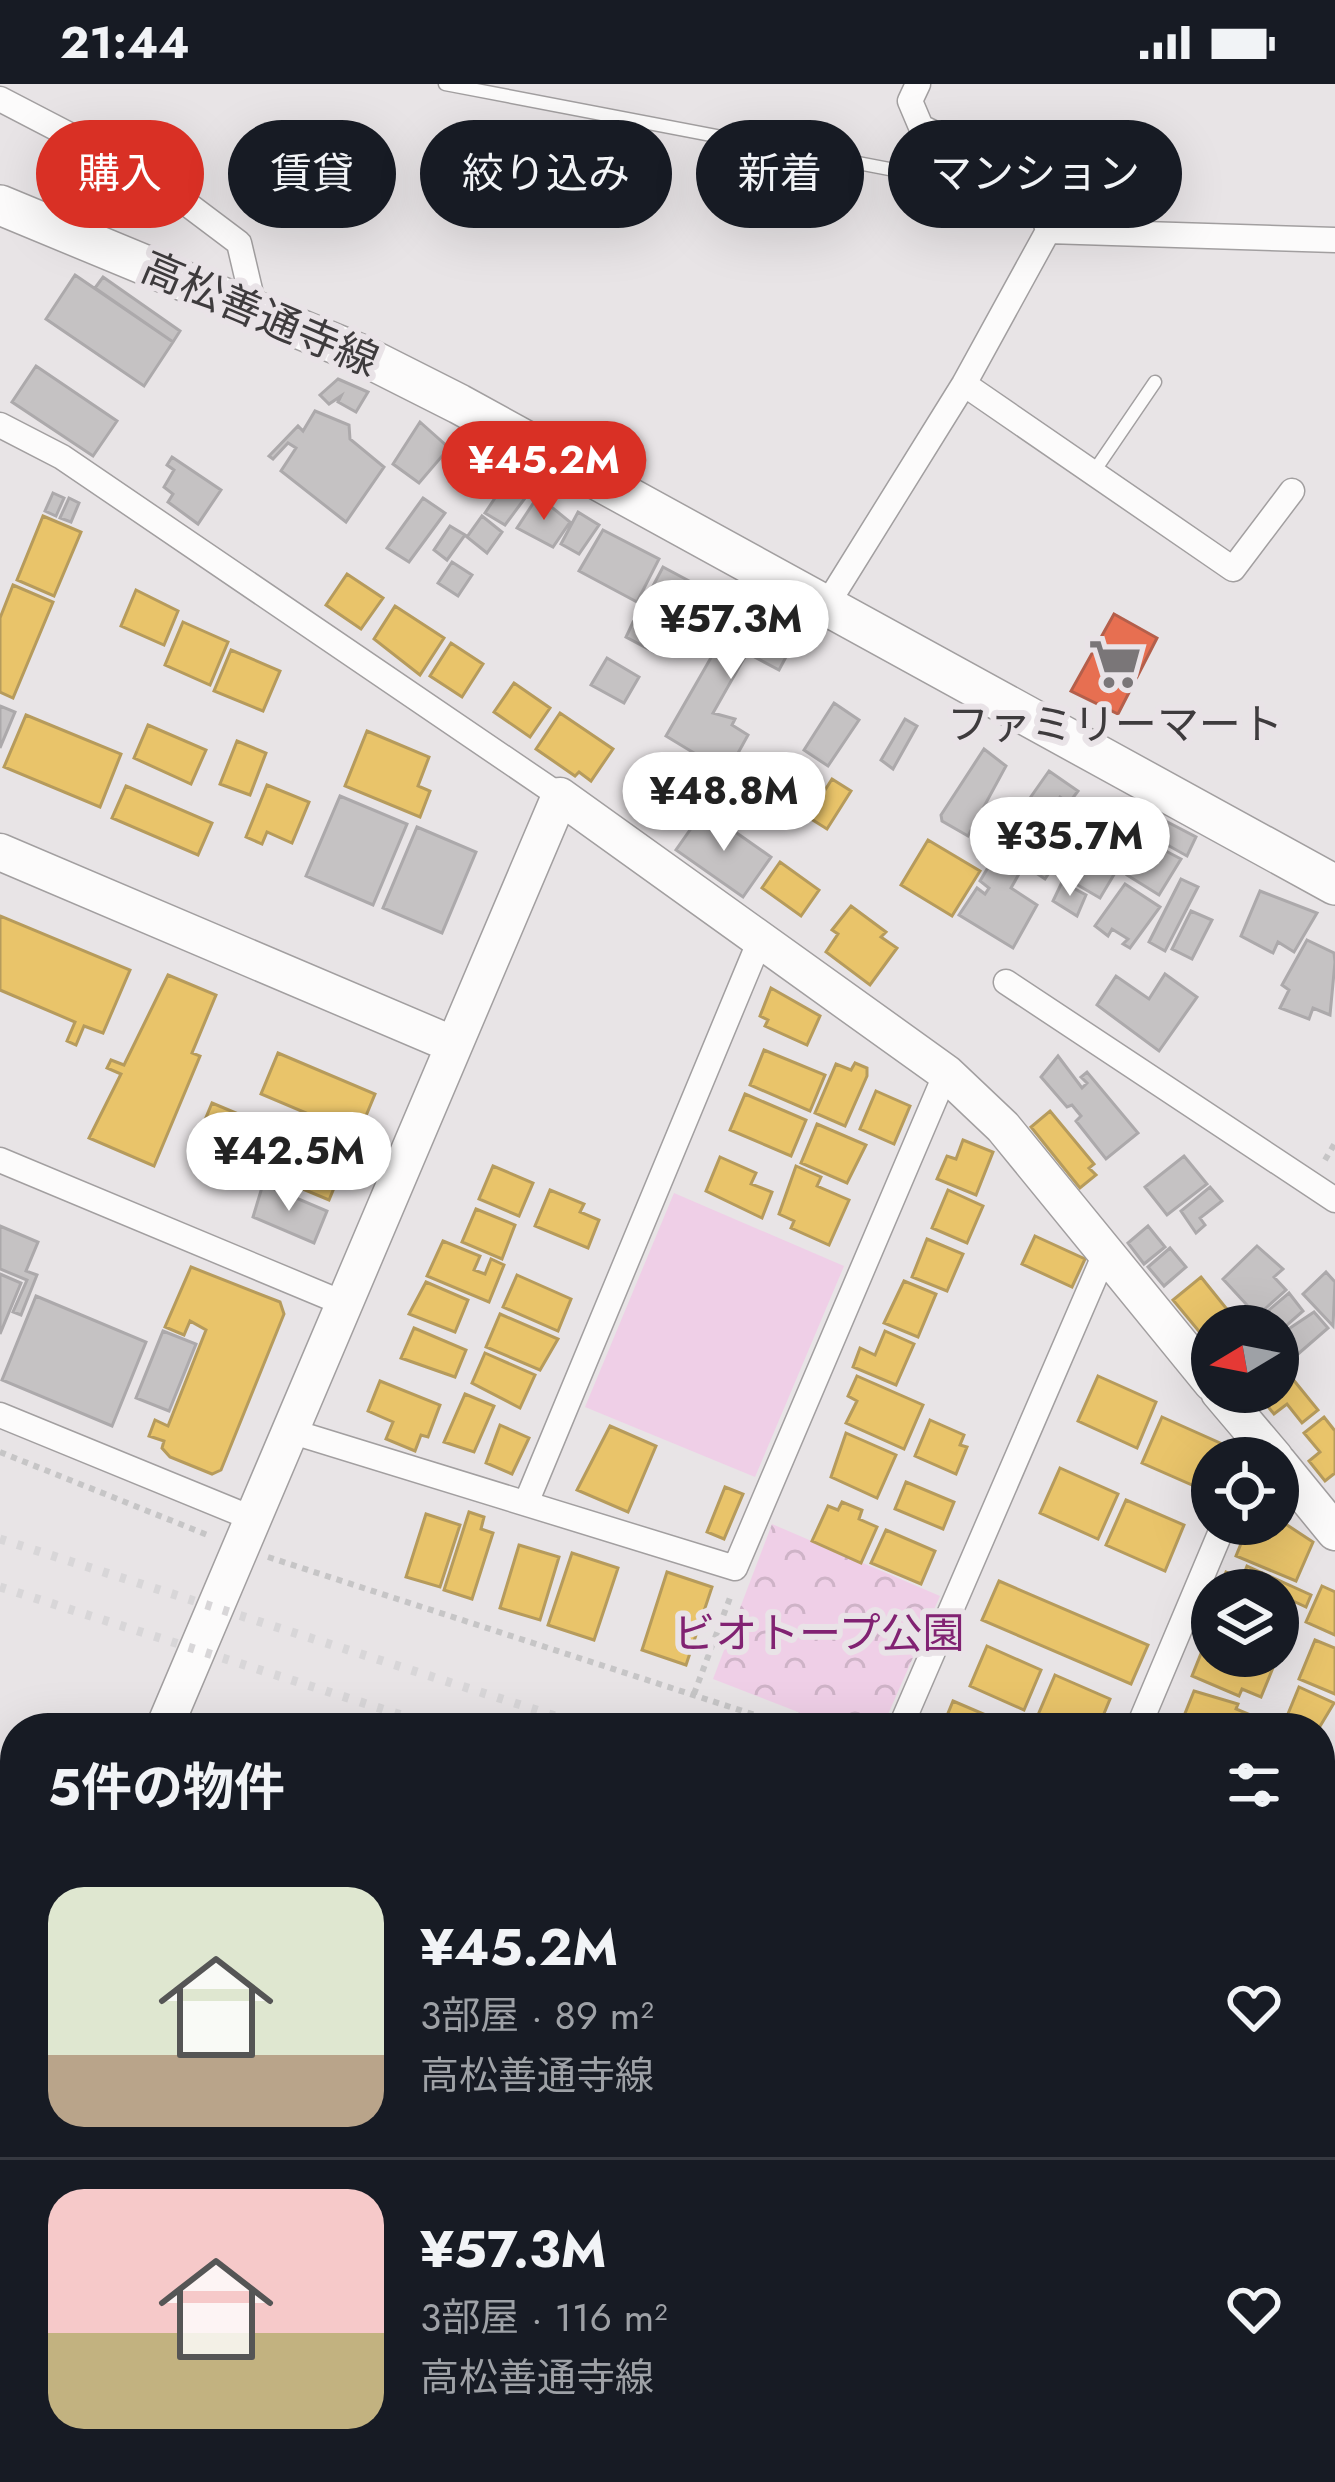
<!DOCTYPE html>
<html lang="ja">
<meta charset="utf-8">
<style>
body{margin:0;font-family:Jost,"Noto Sans JP",sans-serif;background:#20242c;color:#f1f3f6;height:100vh;display:flex;flex-direction:column;font-size:45px;white-space:nowrap}
*{box-sizing:border-box;margin:0}
p{font-size:39px;color:#9ea1a6}
.icon{flex:none;width:66px;height:66px;fill:none;stroke:currentColor;stroke-width:2;stroke-linecap:round;stroke-linejoin:round}
.map{position:relative;flex:1;overflow:hidden}
.details{position:absolute;left:0px;top:1629px;width:1335px;height:771px;display:flex;flex-direction:column;background:#171b24;border-radius:48px 48px 0 0;box-shadow:0 12px 48px #0002}
.details>*{flex:none}
.banner{position:absolute;left:36px;top:36px;width:1263px;height:108px;display:flex;gap:24px}
.needle{width:78px;rotate:260deg}
.controls{position:absolute;left:1191px;top:1221px;display:grid;gap:24px}
.controls a{display:grid;place-items:center;width:108px;height:108px;border-radius:50%;background:#171b24;box-shadow:0 12px 48px #0002;font-size:60px}
.price{position:absolute;translate:-50% -102px;padding:0 27px;border-radius:42px;background:#fff;color:#222;font-size:39px;line-height:78px;filter:drop-shadow(0 3px 6px #0008)}
.price::after{content:'';position:absolute;left:50%;top:72px;width:36px;height:27px;margin-left:-18px;background:inherit;clip-path:polygon(0 0,100% 0,50% 100%)}
.price.selected{background:#d93025;color:#fff}
ul{padding:0;list-style:none}
li{display:flex;align-items:center;gap:36px;height:300px;padding:0 48px}
li+li{border-top:3px solid #363941}
li span{display:grid;place-items:center;flex:none;width:336px;height:240px;border-radius:36px;color:#555}
li>.icon{margin-inline-start:auto}
span .icon{width:144px;height:144px;fill:#fffc;stroke-width:1}
li b{font-size:51px}
h2{display:flex;justify-content:space-between;align-items:center;height:144px;padding:0 48px;font-size:51px}
.tag{padding:0 42px;border-radius:54px;background:#171b24;box-shadow:0 12px 48px #0002;font-size:42px;line-height:108px}
.tag.selected{background:#d93025;color:#fff}
.status{display:flex;justify-content:space-between;align-items:center;height:84px;padding:0 60px;background:#171b24;direction:ltr}
.status svg{height:33px;fill:currentColor}
.map>svg:first-child{display:block}
.green{fill:#efcfe7}
.park{fill:url(#park-crowns)}
.water{fill:url(#water-ripples)}
.homes{fill:#e9c46a;stroke:#b69b5c;stroke-width:3}
.shops{fill:#e76f51;stroke:#b45f4b;stroke-width:3}
.schools{fill:#2a9d8f;stroke:#308076;stroke-width:3}
.health{fill:#f28482;stroke:#bc6e6d;stroke-width:3}
.building{fill:#c5c2c3;stroke:#aca9ab;stroke-width:3}
.lines{fill:none;stroke-linecap:round;stroke-linejoin:round}
.lane-casing{stroke:#a29fa0;stroke-width:15}
.street-casing{stroke:#a29fa0;stroke-width:27}
.secondary-casing{stroke:#a29fa0;stroke-width:39}
.primary-casing{stroke:#a29fa0;stroke-width:42}
.path{stroke:#c6c5c6;stroke-width:6;stroke-dasharray:6 6;stroke-linecap:butt}
.lane{stroke:#fcfbfb;stroke-width:12}
.street{stroke:#fcfbfb;stroke-width:24}
.secondary{stroke:#fcfbfb;stroke-width:36}
.primary{stroke:#fcfbfb;stroke-width:39}
.rail{stroke:#d8d6d8;stroke-width:9;stroke-dasharray:6 12;stroke-linecap:butt}
.labels{text-anchor:middle;dominant-baseline:central;stroke-width:12;stroke-linejoin:round;paint-order:stroke}
.street-label{font-size:42px;fill:#3e3b3d;stroke:#e9e3e7}
.poi-label{font-size:42px;fill:#3e3b3d;stroke:#e9e3e7}
.park-label{font-size:42px;fill:#812272;stroke:#e9e3e7}
</style>
<div class="status"><b>21:44</b><svg viewBox="0 0 49 12"><path d="M0 12V9h3v3zM5 12V6h3v6zM10 12V3h3v9zM15 12V0h3v12zM26 1h20v11H26zM47 4h2v5h-2z"/></svg></div>
<div class="map">
<svg width="1335" height="2398" viewBox="0 0 1335 2398">
<defs>
<pattern id="park-crowns" width="20" height="18" patternUnits="userSpaceOnUse" patternTransform="scale(3)"><rect width="20" height="18" fill="#efcfe7"/><path d="M2 6a3 3 0 1 1 6 0M12 15a3 3 0 1 1 6 0" fill="none" stroke="#ceb3c7"/></pattern>
<pattern id="water-ripples" width="26" height="14" patternUnits="userSpaceOnUse" patternTransform="scale(3)"><rect width="26" height="14" fill="#d59bc9"/><path d="M2 4q2-2 4 0t4 0M15 11q2-2 4 0t4 0" fill="none" stroke="#ae80a4"/></pattern>
</defs>
<rect width="100%" height="100%" fill="#e8e4e6"/>
<path class="green" d="M 674,1109 L 844,1182 L 755,1393 L 585,1323 Z"/>
<path class="park" d="M 772,1440 L 940,1512 L 882,1644 L 839,1644 L 713,1595 Z"/>
<path class="water" d="M 1335,2304 L 1335,2398 L 1266,2398 L 1276,2385 L 1320,2385 L 1320,2325 Z"/>
<path class="homes" d="M 43,432 L 81,448 L 54,512 L 17,496 Z
M 347,490 L 383,514 L 361,545 L 326,521 Z
M 13,501 L 53,518 L 13,614 L 0,608 L 0,534 Z
M 136,506 L 178,527 L 164,561 L 121,542 Z
M 395,522 L 444,554 L 420,591 L 374,555 Z
M 183,538 L 228,558 L 210,601 L 165,581 Z
M 451,559 L 483,580 L 462,613 L 430,592 Z
M 231,566 L 280,587 L 263,627 L 214,607 Z
M 514,599 L 550,624 L 530,653 L 494,628 Z
M 560,629 L 613,665 L 591,697 L 579,688 L 575,692 L 536,665 Z
M 26,631 L 121,670 L 100,723 L 4,683 Z
M 148,641 L 206,666 L 191,700 L 134,674 Z
M 367,647 L 429,673 L 418,702 L 430,707 L 420,733 L 345,702 Z
M 237,657 L 266,669 L 250,711 L 220,700 Z
M 832,695 L 851,707 L 827,745 L 808,733 Z
M 267,701 L 309,718 L 292,759 L 267,748 L 262,760 L 246,753 Z
M 126,702 L 212,739 L 198,771 L 112,734 Z
M 928,756 L 980,787 L 952,832 L 901,801 Z
M 780,778 L 819,806 L 801,832 L 762,804 Z
M 851,822 L 886,848 L 881,853 L 897,864 L 870,901 L 826,868 L 838,850 L 832,846 Z
M 0,832 L 130,886 L 103,949 L 84,942 L 76,961 L 67,957 L 75,938 L 0,906 Z
M 168,891 L 216,911 L 192,969 L 200,972 L 154,1082 L 89,1054 L 121,990 L 107,984 L 111,976 L 124,981 Z
M 771,904 L 820,932 L 807,961 L 765,942 L 768,936 L 760,932 Z
M 764,966 L 825,991 L 810,1027 L 750,1001 Z
M 278,969 L 375,1010 L 358,1051 L 261,1010 Z
M 855,979 L 867,984 L 867,992 L 845,1042 L 815,1029 L 836,980 L 851,986 Z
M 876,1007 L 910,1022 L 894,1060 L 860,1045 Z
M 745,1010 L 806,1036 L 791,1072 L 730,1046 Z
M 212,1019 L 346,1075 L 329,1116 L 195,1060 Z
M 1050,1027 L 1094,1080 L 1089,1084 L 1096,1091 L 1080,1104 L 1031,1043 Z
M 817,1040 L 866,1061 L 847,1099 L 801,1079 Z
M 963,1056 L 993,1068 L 976,1111 L 937,1095 L 947,1072 L 956,1075 Z
M 720,1073 L 756,1089 L 751,1100 L 772,1108 L 762,1134 L 706,1107 Z
M 493,1082 L 533,1099 L 519,1132 L 479,1115 Z
M 796,1082 L 821,1093 L 817,1102 L 849,1116 L 829,1161 L 791,1144 L 794,1137 L 779,1130 Z
M 550,1106 L 584,1120 L 580,1128 L 599,1136 L 588,1164 L 535,1142 Z
M 948,1106 L 983,1122 L 967,1159 L 932,1144 Z
M 476,1125 L 515,1141 L 502,1175 L 462,1158 Z
M 1035,1152 L 1085,1175 L 1072,1203 L 1022,1180 Z
M 927,1155 L 963,1170 L 947,1207 L 912,1193 Z
M 443,1157 L 480,1172 L 474,1186 L 485,1190 L 491,1175 L 504,1181 L 489,1218 L 427,1192 Z
M 191,1183 L 280,1218 L 284,1230 L 221,1386 L 212,1390 L 170,1373 L 162,1364 L 164,1357 L 149,1352 L 155,1336 L 168,1342 L 206,1246 L 190,1237 L 184,1251 L 165,1243 Z
M 517,1191 L 571,1215 L 558,1247 L 503,1223 Z
M 1201,1193 L 1230,1229 L 1202,1251 L 1173,1216 Z
M 904,1197 L 936,1210 L 918,1253 L 884,1239 Z
M 426,1198 L 468,1216 L 455,1248 L 409,1230 Z
M 500,1230 L 558,1255 L 540,1286 L 486,1263 Z
M 414,1244 L 466,1266 L 455,1293 L 401,1274 Z
M 885,1247 L 914,1260 L 896,1301 L 853,1283 L 860,1264 L 875,1271 Z
M 485,1269 L 535,1291 L 520,1324 L 472,1299 Z
M 1283,1283 L 1318,1326 L 1302,1339 L 1287,1320 L 1274,1330 L 1256,1308 L 1278,1308 L 1278,1288 Z
M 857,1292 L 923,1321 L 904,1365 L 846,1339 L 857,1317 L 848,1312 Z
M 1098,1292 L 1156,1318 L 1137,1364 L 1078,1337 Z
M 380,1297 L 440,1321 L 428,1353 L 421,1351 L 415,1367 L 386,1355 L 393,1338 L 368,1327 Z
M 465,1310 L 494,1322 L 474,1368 L 444,1358 Z
M 1162,1333 L 1220,1359 L 1199,1404 L 1142,1379 Z
M 1324,1333 L 1335,1347 L 1335,1389 L 1325,1397 L 1309,1377 L 1320,1368 L 1304,1349 Z
M 930,1336 L 964,1351 L 960,1361 L 967,1363 L 956,1390 L 915,1372 Z
M 500,1341 L 529,1354 L 512,1390 L 486,1379 Z
M 610,1342 L 656,1362 L 628,1428 L 577,1406 Z
M 846,1349 L 896,1371 L 877,1414 L 831,1393 Z
M 1060,1384 L 1118,1410 L 1098,1455 L 1040,1429 Z
M 906,1398 L 954,1418 L 943,1445 L 895,1425 Z
M 725,1403 L 743,1410 L 724,1455 L 707,1448 Z
M 1126,1416 L 1184,1441 L 1165,1487 L 1106,1461 Z
M 842,1418 L 862,1426 L 859,1435 L 877,1443 L 861,1479 L 812,1457 L 828,1422 L 838,1426 Z
M 469,1428 L 484,1433 L 481,1445 L 493,1449 L 472,1515 L 444,1506 Z
M 426,1430 L 460,1441 L 440,1503 L 406,1493 Z
M 1278,1435 L 1313,1458 L 1296,1497 L 1236,1472 L 1249,1440 L 1278,1440 Z
M 886,1446 L 935,1467 L 921,1500 L 871,1479 Z
M 519,1461 L 559,1473 L 540,1536 L 500,1524 Z
M 572,1469 L 618,1484 L 594,1556 L 548,1541 Z
M 1247,1482 L 1311,1511 L 1306,1523 L 1293,1517 L 1286,1533 L 1278,1530 L 1278,1506 L 1220,1504 L 1226,1488 L 1242,1495 Z
M 667,1488 L 712,1503 L 686,1581 L 642,1566 Z
M 999,1497 L 1148,1561 L 1131,1600 L 982,1536 Z
M 1322,1502 L 1335,1508 L 1335,1551 L 1306,1538 Z
M 1208,1552 L 1212,1572 L 1277,1574 L 1261,1613 L 1242,1605 L 1239,1612 L 1192,1592 Z
M 1315,1556 L 1335,1564 L 1335,1610 L 1299,1595 Z
M 987,1562 L 1041,1586 L 1024,1626 L 970,1602 Z
M 1055,1591 L 1110,1615 L 1098,1644 L 1067,1644 L 1038,1631 Z
M 1299,1603 L 1334,1619 L 1319,1644 L 1283,1642 Z
M 1194,1607 L 1238,1620 L 1236,1625 L 1258,1634 L 1254,1644 L 1212,1644 L 1184,1632 Z
M 953,1617 L 993,1634 L 989,1644 L 942,1644 Z
M 0,1839 L 15,1845 L 5,1886 L 0,1884 Z
M 357,2385 L 428,2385 L 422,2398 L 351,2398 Z
M 522,2385 L 667,2385 L 698,2398 L 527,2398 L 519,2395 Z"/>
<path class="shops" d="M 1114,530 L 1157,554 L 1118,630 L 1071,607 Z"/>
<path class="schools" d="M 840,2385 L 954,2385 L 948,2398 L 871,2398 Z
M 1001,2385 L 1155,2385 L 1170,2391 L 1167,2398 L 996,2398 Z"/>
<path class="health" d="M 15,2148 L 15,2223 L 0,2217 L 0,2186 Z"/>
<path class="building" d="M 75,191 L 173,258 L 144,302 L 46,235 Z
M 103,193 L 180,247 L 173,258 L 95,204 Z
M 36,282 L 117,337 L 93,372 L 12,318 Z
M 338,295 L 368,308 L 356,328 L 338,318 L 341,312 L 329,320 L 320,311 Z
M 315,327 L 349,341 L 350,355 L 384,383 L 346,438 L 281,387 L 296,364 L 288,359 L 273,375 L 269,372 L 298,342 L 303,347 Z
M 420,338 L 449,364 L 419,399 L 393,380 Z
M 172,373 L 221,406 L 198,440 L 168,418 L 173,410 L 164,403 L 174,386 L 167,381 Z
M 507,396 L 528,410 L 505,441 L 485,429 Z
M 53,409 L 64,414 L 56,432 L 45,427 Z
M 538,412 L 570,438 L 553,463 L 517,444 Z
M 69,414 L 79,419 L 71,438 L 60,434 Z
M 423,414 L 445,429 L 409,478 L 387,464 Z
M 578,428 L 599,441 L 579,470 L 561,460 Z
M 482,432 L 502,448 L 487,469 L 467,453 Z
M 450,442 L 465,451 L 447,476 L 434,466 Z
M 603,446 L 659,475 L 637,518 L 579,487 Z
M 452,478 L 472,491 L 458,512 L 438,499 Z
M 663,483 L 693,499 L 671,535 L 655,527 L 647,539 L 637,532 Z
M 747,511 L 802,543 L 779,586 L 747,569 L 713,629 L 735,635 L 732,641 L 748,651 L 727,689 L 666,652 Z
M 633,538 L 661,554 L 654,568 L 626,553 Z
M 607,574 L 639,593 L 624,619 L 591,601 Z
M 834,619 L 859,636 L 828,682 L 804,666 Z
M 0,622 L 15,628 L 0,664 Z
M 905,635 L 917,642 L 893,685 L 881,676 Z
M 984,665 L 1006,682 L 968,752 L 942,737 L 941,731 Z
M 1049,687 L 1078,707 L 1069,719 L 1060,713 L 1051,728 L 1030,714 Z
M 340,712 L 407,740 L 373,821 L 306,792 Z
M 1035,720 L 1046,726 L 1042,733 L 1053,740 L 1059,734 L 1077,747 L 1045,795 L 1024,781 L 1011,804 L 1037,821 L 1013,864 L 959,831 L 977,804 L 985,810 L 989,804 L 980,797 L 1002,760 L 1010,765 L 1019,749 L 1015,746 Z
M 704,726 L 771,773 L 743,813 L 676,766 Z
M 1099,731 L 1137,752 L 1100,814 L 1064,793 Z
M 1156,732 L 1196,753 L 1187,772 L 1146,749 Z
M 417,743 L 476,768 L 442,849 L 383,824 Z
M 1145,756 L 1181,775 L 1159,811 L 1127,791 Z
M 1181,795 L 1198,803 L 1165,867 L 1149,858 Z
M 1062,798 L 1086,811 L 1077,832 L 1053,817 Z
M 1125,800 L 1160,823 L 1130,864 L 1123,860 L 1128,855 L 1112,845 L 1108,852 L 1095,842 Z
M 1260,807 L 1317,829 L 1294,868 L 1278,858 L 1273,869 L 1241,852 Z
M 1191,827 L 1212,836 L 1192,875 L 1172,865 Z
M 1307,856 L 1334,869 L 1335,878 L 1330,931 L 1313,924 L 1309,935 L 1280,924 L 1289,906 L 1282,901 Z
M 1165,890 L 1197,913 L 1159,967 L 1097,921 L 1116,892 L 1149,915 Z
M 1058,972 L 1082,1004 L 1087,999 L 1081,993 L 1087,988 L 1138,1049 L 1106,1075 L 1076,1037 L 1081,1032 L 1072,1021 L 1067,1023 L 1041,993 Z
M 1184,1072 L 1207,1100 L 1167,1131 L 1145,1103 Z
M 263,1100 L 327,1127 L 314,1159 L 253,1133 Z
M 1210,1103 L 1222,1117 L 1200,1134 L 1205,1141 L 1196,1149 L 1181,1127 Z
M 0,1142 L 38,1158 L 26,1187 L 37,1191 L 21,1231 L 13,1228 L 27,1196 L 0,1185 Z
M 1148,1142 L 1165,1163 L 1144,1180 L 1128,1159 Z
M 1257,1162 L 1283,1185 L 1274,1193 L 1286,1206 L 1257,1232 L 1223,1195 Z
M 1170,1164 L 1186,1183 L 1164,1202 L 1148,1183 Z
M 1326,1188 L 1335,1198 L 1333,1242 L 1303,1210 Z
M 0,1190 L 21,1199 L 0,1250 Z
M 1289,1209 L 1303,1227 L 1278,1249 L 1278,1242 L 1260,1242 L 1256,1237 Z
M 36,1212 L 146,1258 L 112,1342 L 2,1296 Z
M 1314,1228 L 1328,1244 L 1290,1277 L 1278,1252 Z
M 163,1247 L 196,1260 L 169,1327 L 136,1314 Z"/>
<g class="lines">
<g class="lane-casing">
<path id="lane" d="M 445,0 L 978,102 L 1022,123 L 1043,142
M 1093,389 L 1155,298
M 1203,2385 L 1230,2397"/>
</g>
<g class="street-casing">
<path id="street" d="M 0,15 L 154,95 L 239,159 L 255,227
M 1048,147 L 1335,156
M 964,300 L 1233,485 L 1292,407
M 0,341 L 62,373 L 560,712
M 826,522 L 964,300 L 1048,147 L 1034,98 L 921,43 L 910,17 L 918,0
M 1006,898 L 1335,1116
M 0,1076 L 345,1220
M 0,1331 L 249,1433
M 287,1346 L 735,1484 L 946,989
M 526,1419 L 760,856
M 900,1644 L 1104,1172
M 1138,1644 L 1224,1440
M 1320,1762 L 1335,1727
M 1320,1831 L 1335,1837
M 0,2067 L 15,2074
M 757,2385 L 788,2398"/>
</g>
<g class="secondary-casing">
<path id="secondary" d="M 0,768 L 454,961
M 1219,1308 L 1275,1374
M 1278,1378 L 1335,1448
M 164,1644 L 560,712 L 946,989 L 1003,1043 L 1212,1299
M 0,1792 L 15,1797
M 0,2041 L 15,2005
M 1320,2136 L 1335,2139
M 1320,2281 L 1335,2261
M 1235,2398 L 1244,2385"/>
</g>
<g class="primary-casing">
<path id="primary" d="M 0,121 L 360,270 L 459,320 L 1335,801"/>
</g>
<path class="path" d="M 1325,1076 L 1335,1059
M 0,1368 L 210,1452
M 268,1473 L 795,1644
M 694,1610 L 731,1511
M 0,2375 L 15,2381
M 25,2385 L 56,2398
M 458,2398 L 463,2385"/>
<use href="#lane" class="lane"/>
<use href="#street" class="street"/>
<use href="#secondary" class="secondary"/>
<use href="#primary" class="primary"/>
<path class="rail" d="M 0,1455 L 593,1644
M 0,1503 L 442,1644
M 1320,1880 L 1335,1885
M 1320,1902 L 1335,1907"/>
</g>
<defs>
<g id="supermarket-bare" transform="scale(4.14)"><path d="M-6-5.5h2.5l.6 2H6L4.5 2H-2.5L-4.4-4H-6ZM-1.5 3.2a1.3 1.3 0 1 0 .1 0ZM3 3.2a1.3 1.3 0 1 0 .1 0Z" fill="#7a7678" stroke="#e9e3e7" stroke-width="2.5" paint-order="stroke"/></g>
</defs>
<g fill-rule="evenodd">
<use href="#supermarket-bare" x="1115" y="580"/>
</g>
<g class="labels">
<g class="street-label">
<text transform="translate(260 230) rotate(23)">高松善通寺線</text>
</g>
<g class="poi-label">
<text x="1115" y="640">ファミリーマート</text>
</g>
<g class="park-label">
<text x="819" y="1549">ビオトープ公園</text>
</g>
</g>
</svg>
<div class="controls">
<a><svg class="needle" viewBox="-14 -14 28 28"><path d="M0-13l5 13h-10z" fill="#e53935"/><path d="M0 13l5-13h-10z" fill="#9ea1a6"/></svg></a>
<a><svg class="icon" aria-label="locate" viewBox="0 0 24 24"><circle cx="12" cy="12" r="6"/><path d="M12 2v4M12 18v4M2 12h4M18 12h4"/></svg></a>
<a><svg class="icon" aria-label="layers" viewBox="0 0 24 24"><path d="M12 4l9 5-9 5-9-5zM3 14l9 5 9-5"/></svg></a>
</div>
<b class="price selected" style="left:544px;top:439px">¥45.2M</b>
<b class="price" style="left:731px;top:598px">¥57.3M</b>
<b class="price" style="left:724px;top:770px">¥48.8M</b>
<b class="price" style="left:1070px;top:815px">¥35.7M</b>
<b class="price" style="left:289px;top:1130px">¥42.5M</b>
<div class="banner">
<a class="tag selected">購入</a>
<a class="tag">賃貸</a>
<a class="tag">絞り込み</a>
<a class="tag">新着</a>
<a class="tag">マンション</a>
</div>
<section class="details">
<h2>5件の物件<svg class="icon" aria-label="filters" viewBox="0 0 24 24"><path d="M4 7h16M4 17h16"/><circle cx="9" cy="7" r="2"/><circle cx="15" cy="17" r="2"/></svg></h2>
<ul>
<li><span style="background:linear-gradient(#dfe7d0 70%,#b9a48a 0)"><svg class="icon" aria-label="home" viewBox="0 0 24 24"><path d="M3 11l9-7 9 7M6 9v11h12V9"/></svg></span><div><b>¥45.2M</b><p>3部屋 · 89 m²</p><p>高松善通寺線</p></div><svg class="icon" aria-label="heart" viewBox="0 0 24 24"><path d="M12 20l-8-8c-3-5 5-10 8-4 3-6 11-1 8 4z"/></svg></li>
<li><span style="background:linear-gradient(#f6c9c9 60%,#c2b280 0)"><svg class="icon" aria-label="home" viewBox="0 0 24 24"><path d="M3 11l9-7 9 7M6 9v11h12V9"/></svg></span><div><b>¥57.3M</b><p>3部屋 · 116 m²</p><p>高松善通寺線</p></div><svg class="icon" aria-label="heart" viewBox="0 0 24 24"><path d="M12 20l-8-8c-3-5 5-10 8-4 3-6 11-1 8 4z"/></svg></li>
</ul>
</section>
</div>
